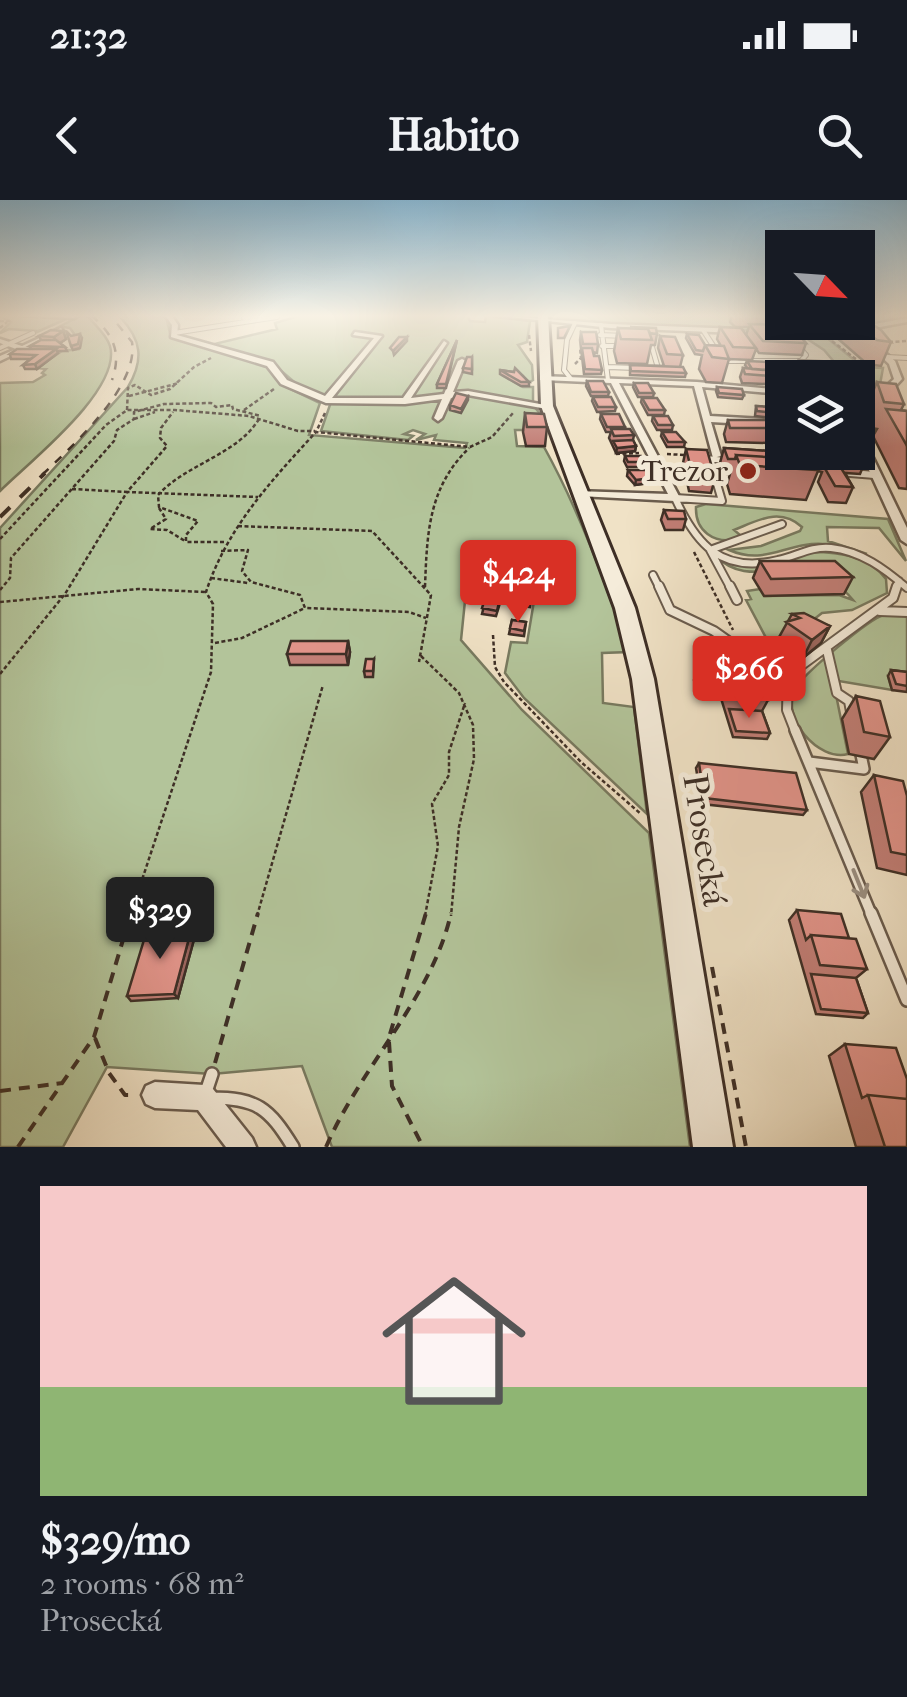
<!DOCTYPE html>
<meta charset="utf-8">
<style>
body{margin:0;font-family:"IM FELL French Canon",serif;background:#20242c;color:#f1f3f6;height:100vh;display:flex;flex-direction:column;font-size:38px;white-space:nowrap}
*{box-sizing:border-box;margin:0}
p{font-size:32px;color:#9ea1a6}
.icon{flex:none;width:55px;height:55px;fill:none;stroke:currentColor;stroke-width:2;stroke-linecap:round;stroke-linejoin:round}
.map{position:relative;height:947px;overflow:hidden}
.panel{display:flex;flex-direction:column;background:#171b24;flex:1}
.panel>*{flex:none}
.needle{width:65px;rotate:115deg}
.tools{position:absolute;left:765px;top:30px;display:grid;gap:20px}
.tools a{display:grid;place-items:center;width:110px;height:110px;border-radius:0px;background:#171b24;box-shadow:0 10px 40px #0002;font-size:50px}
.price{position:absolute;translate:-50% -85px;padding:0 22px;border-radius:10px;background:#d93025;color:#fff;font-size:32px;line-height:65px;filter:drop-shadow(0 2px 5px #0008)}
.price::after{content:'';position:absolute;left:50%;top:60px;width:30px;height:22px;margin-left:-15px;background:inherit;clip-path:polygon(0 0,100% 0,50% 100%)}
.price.current{background:#222;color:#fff}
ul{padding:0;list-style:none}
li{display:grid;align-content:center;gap:20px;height:530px;padding:0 40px}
li span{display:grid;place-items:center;height:310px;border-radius:0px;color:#555}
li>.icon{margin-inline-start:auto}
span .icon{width:180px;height:180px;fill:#fffc;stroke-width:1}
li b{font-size:42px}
.status{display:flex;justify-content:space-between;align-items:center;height:70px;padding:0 50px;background:#171b24;direction:ltr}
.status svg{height:28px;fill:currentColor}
header{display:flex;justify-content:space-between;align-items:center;height:130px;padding:0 40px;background:#171b24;font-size:45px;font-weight:800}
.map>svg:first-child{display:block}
.green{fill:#b3c49a;stroke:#787a60;stroke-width:2.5}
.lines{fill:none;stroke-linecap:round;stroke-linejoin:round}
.service-far5-casing{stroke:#6a5c4e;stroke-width:6}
.service-far4-casing{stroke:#6a5c4e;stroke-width:8}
.service-far3-casing{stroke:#6a5c4e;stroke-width:10}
.service-far2-casing{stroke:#6a5c4e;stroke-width:12}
.service-far1-casing{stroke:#6a5c4e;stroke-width:14}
.service-casing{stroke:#6a5c4e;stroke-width:16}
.minor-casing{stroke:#6a5c4e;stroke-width:5}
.secondary-casing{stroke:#3e2f26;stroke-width:6}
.primary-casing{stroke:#3e2f26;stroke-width:5}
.path-far1{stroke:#3e2f26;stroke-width:2.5;stroke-dasharray:4 2.5;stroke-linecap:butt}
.path{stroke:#3e2f26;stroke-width:4;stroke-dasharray:11 8;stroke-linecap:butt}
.service-far5{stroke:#f5ecda;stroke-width:4}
.service-far4{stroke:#f5ecda;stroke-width:5}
.service-far3{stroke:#f5ecda;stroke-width:6}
.service-far2{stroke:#f5ecda;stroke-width:8}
.service-far1{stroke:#f5ecda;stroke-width:9}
.service{stroke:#f5ecda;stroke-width:11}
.minor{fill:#f5ecda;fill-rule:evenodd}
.secondary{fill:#f5ecda;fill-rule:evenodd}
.primary{fill:#e8c183;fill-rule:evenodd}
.rail-far1{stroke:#3e2f26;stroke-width:2.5;stroke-dasharray:9 9;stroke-linecap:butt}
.rail{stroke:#3e2f26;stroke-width:4;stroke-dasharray:14 14;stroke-linecap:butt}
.wall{fill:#c27e76;stroke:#3e2f26;stroke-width:2.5}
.shaded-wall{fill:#9e6760;stroke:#3e2f26;stroke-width:2.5}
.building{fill:#e19389;stroke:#3e2f26;stroke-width:2.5}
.oneway{stroke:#9a8e80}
.poi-dot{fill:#8f2418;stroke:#f5ecda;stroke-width:4}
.labels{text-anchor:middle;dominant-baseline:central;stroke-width:10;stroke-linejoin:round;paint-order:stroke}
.far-poi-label{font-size:30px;fill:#3e2f26;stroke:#f5ecda;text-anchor:end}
.street-label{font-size:35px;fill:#3e2f26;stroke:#f5ecda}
</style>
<div class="status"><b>21:32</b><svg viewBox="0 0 49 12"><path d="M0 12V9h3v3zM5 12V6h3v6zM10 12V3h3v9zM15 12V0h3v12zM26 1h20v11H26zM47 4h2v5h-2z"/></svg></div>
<header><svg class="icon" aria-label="back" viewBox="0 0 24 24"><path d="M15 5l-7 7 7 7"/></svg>Habito<svg class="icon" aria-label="search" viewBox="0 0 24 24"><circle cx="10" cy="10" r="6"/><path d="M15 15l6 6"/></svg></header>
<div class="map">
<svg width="907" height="947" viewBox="0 0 907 947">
<rect width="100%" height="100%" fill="#f0e2c6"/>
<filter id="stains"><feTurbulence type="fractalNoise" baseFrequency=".002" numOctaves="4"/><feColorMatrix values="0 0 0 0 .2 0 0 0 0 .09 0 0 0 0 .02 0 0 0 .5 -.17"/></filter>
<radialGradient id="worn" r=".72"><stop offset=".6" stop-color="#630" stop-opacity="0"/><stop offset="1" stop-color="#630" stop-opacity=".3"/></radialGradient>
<path class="green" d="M 135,115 L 166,117 L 171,137 L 267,164 L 280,184 L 320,203 L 309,235 L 465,248 L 467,243 L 434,240 L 436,235 L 416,240 L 425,234 L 413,230 L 404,234 L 413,236 L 408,240 L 321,231 L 331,202 L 300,187 L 272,163 L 210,145 L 277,129 L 275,123 L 302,115 L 467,115 L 470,121 L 485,122 L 486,116 L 530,121 L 527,142 L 518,145 L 532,165 L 533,180 L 526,184 L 523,176 L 502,175 L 523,187 L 533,187 L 533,202 L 515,199 L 532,204 L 542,216 L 541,230 L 515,230 L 517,246 L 544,247 C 580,312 605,382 629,452 L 602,453 L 603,503 L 634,507 L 647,614 L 524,498 L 505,473 L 511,442 L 527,443 L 536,389 L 467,381 L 461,440 L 522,510 L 649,633 L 690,947 L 332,947 L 302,866 L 212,874 L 107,867 L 63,947 L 0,947 L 0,328 L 128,187 C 144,160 142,140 120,117 Z
M 782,115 L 782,122 L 858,122 L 858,118 L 864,119 L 863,115 L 907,117 C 827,140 737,129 654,126 C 625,125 583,127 556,116 Z
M 0,116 L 88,116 C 93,124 106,133 110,146 C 122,190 29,262 0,291 L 0,183 L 33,182 L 45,175 L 42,173 L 46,169 L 37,168 L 62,151 L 79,149 L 81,144 L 70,128 L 64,127 L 26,144 L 78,117 L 65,118 L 66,119 L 19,140 L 37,131 L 9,129 L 0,133 L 11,122 Z
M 821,133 L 863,167 L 883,168 L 879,190 L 858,196 L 861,194 L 858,178 L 847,177 L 824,150 L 800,134 Z
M 706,304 L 888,319 L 906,361 L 879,328 L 827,327 L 828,341 L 867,354 C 848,347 826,341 805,345 C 776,350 759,363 729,350 L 761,346 L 800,331 L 802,327 C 780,307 759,320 734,330 L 740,335 L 737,339 C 714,344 695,331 696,307 Z
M 812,352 C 840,352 868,356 886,379 L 887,393 L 852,410 L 822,413 L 799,431 L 778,439 L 780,444 L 773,451 L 746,400 L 751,399 L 747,391 L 760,389 L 765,396 L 839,395 L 853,400 C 804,341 755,395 717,357 L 757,366 Z
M 907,415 L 907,479 L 888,476 L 892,490 L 833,480 L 848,554 C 819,562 780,518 795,489 C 802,475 870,418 884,415 C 891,413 900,415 907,415 Z"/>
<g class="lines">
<g class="service-far5-casing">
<path id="service-far5" d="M 244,118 L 262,115
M 601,125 L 608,180
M 703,130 L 723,161 L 801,161 L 806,155 L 799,147
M 174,133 L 277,117
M 600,135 L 626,136
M 602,146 L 625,146
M 644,146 L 652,147 L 658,168
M 0,148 L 33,133
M 887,157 L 907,158
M 607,167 L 637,168
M 571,179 L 564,170 L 567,140 L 575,123"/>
</g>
<g class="service-far4-casing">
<path id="service-far4" d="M 858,232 L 882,235
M 850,273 L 875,275
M 715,275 L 711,259 L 730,261"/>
</g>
<g class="service-far3-casing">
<path id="service-far3" d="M 714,273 L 715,277
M 850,273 L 875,275
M 737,278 L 715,277 L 722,301 L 675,298 C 696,344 721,374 778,360 C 797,356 811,346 831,348 C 861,351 885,369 907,388
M 653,375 L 660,389
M 731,389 L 710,350 L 782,324
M 896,389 L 899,381"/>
</g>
<g class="service-far2-casing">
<path id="service-far2" d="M 659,386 L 670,410 L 714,431 L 762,465 L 788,475
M 730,386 L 737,400
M 880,411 L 907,412
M 827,450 L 837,493 L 849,501 L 851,512
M 796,533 L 787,510 L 788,475 L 893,398 L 897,386"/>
</g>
<g class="service-far1-casing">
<path id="service-far1" d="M 795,530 L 872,716
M 809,562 L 864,569 L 860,550"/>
</g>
<g class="service-casing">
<path id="service" d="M 871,713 L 907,800
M 206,892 L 212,874
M 211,898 C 257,898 269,908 293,947"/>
</g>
<g class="minor-casing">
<path id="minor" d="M 165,115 L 171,115 L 178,125 L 177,135 L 273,162 L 287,180 L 325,196 L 374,138 L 353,135 L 355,132 L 382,136 L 332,198 L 403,198 L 444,141 L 447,143 L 411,198 L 444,194 L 458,161 L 462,159 L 466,161 L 453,192 L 468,191 L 551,206 L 547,209 L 468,195 L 451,198 L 442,218 L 438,221 L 434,218 L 442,199 L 405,204 L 326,203 L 281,184 L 267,166 L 171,137 L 172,125 Z
M 493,115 L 611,124 L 739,129 L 742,131 L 739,133 L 611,128 Z
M 907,118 L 907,122 L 859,131 L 777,134 L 774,132 L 859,127 Z
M 61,128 L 63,131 L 0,161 L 0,156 L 16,149 L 0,143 L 0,139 L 22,146 Z
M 873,143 L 895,161 L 902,179 L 887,195 L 858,202 L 858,198 L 881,191 L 894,179 L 889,164 L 869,145 Z
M 540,176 L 697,182 L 782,190 L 782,194 L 702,187 L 710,216 L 782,220 L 782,226 L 711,222 L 721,256 L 713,258 L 694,186 L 619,183 L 680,298 L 675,301 L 579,296 L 574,293 L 575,291 L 668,294 L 611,183 L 543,180 L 540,180 Z
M 858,234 L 863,237 L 907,328 L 907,344 L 901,340 L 858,246 Z
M 155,882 L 204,885 L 213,889 L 252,938 L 256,947 L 226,947 L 198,910 L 155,908 L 146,904 L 142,895 L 146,886 Z"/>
</g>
<g class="secondary-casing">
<path id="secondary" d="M 538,115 L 548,115 L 553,206 L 635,408 L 654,479 L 733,947 L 693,947 L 632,479 L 615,408 L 541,206 Z"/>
</g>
<g class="primary-casing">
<path id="primary" d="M 21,115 L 79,115 L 74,118 Z"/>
</g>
<path class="path-far1" d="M 86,117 L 113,115
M 0,121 L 13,121
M 0,128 L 7,122
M 529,135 L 531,151
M 832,141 L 865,166 L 875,184
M 889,142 L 907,141
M 575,164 L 581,158 L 580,148
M 129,196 L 179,183
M 127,210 L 128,188 L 135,185 L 151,195 L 170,189 L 194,167 L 211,158
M 244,210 L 274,189
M 325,213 L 316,232 L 470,247 L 492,237 L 513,213
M 134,219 L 155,212
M 616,254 L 639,253
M 667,254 L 684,255
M 72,289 L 127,292 L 167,246 L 160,238 L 161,228 L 173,212
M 159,308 L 166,319 L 150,329 L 167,330 L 185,341
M 238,326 L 372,331 L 431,395 L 419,462
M 0,339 L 106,225 L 127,210 L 175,210 L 249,216 L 298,231 L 315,231
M 224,342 L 186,342 L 186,335 L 198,321 L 159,307 L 158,295 C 186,264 237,255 259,219
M 221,351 L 248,350 L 242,371 L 251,382 L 300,395 L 305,408 L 409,412 L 426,418
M 694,352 L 733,430
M 211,378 L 248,383
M 425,387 C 427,334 428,288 469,248
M 0,390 L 10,378 L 11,358 L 114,241 L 117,230 L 134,219 L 134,212 L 164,204 L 211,203 L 216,207 L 232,205 L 233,209 L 261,216
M 0,402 L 138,389 L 205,392
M 493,435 L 495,467 L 504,482 L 581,562 L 641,614
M 215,443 L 242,438 L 305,408
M 421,456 L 459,493 L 473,525 L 474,559 L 459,627 L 451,716
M 0,474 L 65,394 L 127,292 L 258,297
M 130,716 L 211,472 L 213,404 L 206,392 C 227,328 271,281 316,232
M 257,716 L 323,485
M 425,716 L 438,646 L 432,604 L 449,575 L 449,552 L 465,503"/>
<path class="path" d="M 712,767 L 746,947
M 390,834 L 426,713
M 95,838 L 109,873 L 125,895 L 132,895
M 389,842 L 392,886 L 423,947
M 215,863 L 258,713
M 0,891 L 63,883
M 18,947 L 94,837 L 131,713
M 326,947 C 360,868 433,796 451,713"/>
<use href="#service-far5" class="service-far5"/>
<use href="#service-far4" class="service-far4"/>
<use href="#service-far3" class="service-far3"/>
<use href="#service-far2" class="service-far2"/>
<use href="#service-far1" class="service-far1"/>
<use href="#service" class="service"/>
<use href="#minor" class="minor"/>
<use href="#secondary" class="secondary"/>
<use href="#primary" class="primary"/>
<path class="rail-far1" d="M 91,115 C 113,134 122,152 112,180
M 42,275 C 72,246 139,187 132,142 L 110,115"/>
<path class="rail" d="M 0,317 L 45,273"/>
</g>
<path class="wall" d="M 732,115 L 782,115 L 782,122 L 836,122 L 835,127 L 792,127 L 806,143 L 802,155 L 759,153 L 756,149 L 752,160 L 729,159 L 722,183 L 706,182 L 699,169 L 702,155 L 695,154 L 686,138 L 687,134 L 705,145 L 721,146 L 717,139 L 720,127 L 746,135 L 749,127 L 735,127 L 730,122 Z
M 840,122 L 858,122 L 891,142 L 881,166 L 867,164 L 835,136 Z
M 618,128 L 657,134 L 655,145 L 651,145 L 647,164 L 617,163 L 614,151 Z
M 63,131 L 66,139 L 60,143 L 65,147 L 67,151 L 57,151 L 58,153 L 37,169 L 25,169 L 23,165 L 30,159 L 11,159 L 10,154 L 31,149 L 30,146 L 41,140 L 39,136 Z
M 581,132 L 598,144 L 597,153 L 593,152 L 602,170 L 601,174 L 584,174 L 580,140 Z
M 660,136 L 683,155 L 680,167 L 686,173 L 685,177 L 630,175 L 630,165 L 664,166 L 658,148 Z
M 457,140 L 446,188 L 437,188 L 437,184 Z
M 472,157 L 472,174 L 463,172 L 463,168 Z
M 799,160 L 850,178 L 806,178 L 797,165 Z
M 747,161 L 777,171 L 775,175 L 770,175 L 767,184 L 742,183 L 740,177 L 743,168 L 748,169 L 745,165 Z
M 500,170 L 514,172 L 529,182 L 529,186 L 521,186 L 500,174 Z
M 587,181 L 609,192 L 608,196 L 591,196 L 586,186 Z
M 877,182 L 904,204 L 901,210 L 907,211 L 907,289 L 899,288 L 873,236 L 877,229 L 871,228 L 866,208 Z
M 634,183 L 654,193 L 653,197 L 638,197 L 633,187 Z
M 717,187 L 744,195 L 742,199 L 718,197 L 716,191 Z
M 468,196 L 468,200 L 461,213 L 450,210 L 450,205 Z
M 593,197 L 616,207 L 615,211 L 597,212 L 592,201 Z
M 642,198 L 665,210 L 664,215 L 648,215 L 641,202 Z
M 756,206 L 782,208 L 782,219 L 755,216 Z
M 525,213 L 547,227 L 545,246 L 526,246 L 523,232 Z
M 601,214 L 625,227 L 624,229 L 634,235 L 633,240 L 636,246 L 635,251 L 616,253 L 609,238 L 611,232 L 606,232 L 600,219 Z
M 653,216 L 673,225 L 672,230 L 657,230 L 652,221 Z
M 728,220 L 774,228 L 769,243 L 726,242 L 724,234 Z
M 662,232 L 685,242 L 684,247 L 667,247 L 661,236 Z
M 724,248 L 782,252 L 857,252 L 864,264 L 860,274 L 845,273 L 853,287 L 846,303 L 828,302 L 818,282 L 822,272 L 818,271 L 806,300 L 730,294 L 727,284 L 730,274 L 724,274 L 720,263 Z
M 686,249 L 715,278 L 711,293 L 689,291 L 683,263 Z
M 625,256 L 644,262 L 643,267 L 627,267 L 624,261 Z
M 628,270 L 651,278 L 650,283 L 635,285 L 627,276 Z
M 664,310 L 686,319 L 683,330 L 665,330 L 661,320 Z
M 760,361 L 853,377 L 844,394 L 764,396 L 753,378 Z
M 489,386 L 532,392 L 530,407 L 500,403 L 496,416 L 482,414 Z
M 792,414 L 830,426 L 821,443 L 803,458 L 778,439 Z
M 512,420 L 526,422 L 524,436 L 509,434 Z
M 348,441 L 350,452 L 348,465 L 290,465 L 287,454 Z
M 374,459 L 373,477 L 365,477 L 364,471 Z
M 731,469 L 762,483 L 761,484 L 768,500 L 762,511 L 770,533 L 767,539 L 733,537 L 720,495 L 727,478 L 730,478 L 729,475 Z
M 891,470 L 907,472 L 907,492 L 892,490 L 888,476 Z
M 696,475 L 712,481 L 709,487 L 695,486 L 694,480 Z
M 856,496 L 890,537 L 874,559 L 849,554 L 842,519 Z
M 699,563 L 807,610 L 803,615 L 702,604 L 696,568 Z
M 874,575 L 907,596 L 907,675 L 877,668 L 861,592 Z
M 797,710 L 849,738 L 867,769 L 856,778 L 868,813 L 863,818 L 816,814 L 789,720 Z
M 192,727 L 196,732 L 178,798 L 131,801 L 127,796 Z
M 845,844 L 907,947 L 856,947 L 829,856 Z"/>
<path class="shaded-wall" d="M 63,131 L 66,139 L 57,145 L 54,137 Z
M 80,134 L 82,138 L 80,148 L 73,150 L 71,146 Z
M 407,137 L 407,141 L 394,155 L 393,151 Z
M 56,149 L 58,153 L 37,169 L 35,164 Z
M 636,246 L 635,251 L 616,253 L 617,248 Z
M 651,278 L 650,283 L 635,285 L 636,280 Z
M 830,426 L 821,443 L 803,458 L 812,440 Z
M 348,441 L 350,452 L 348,465 L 346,454 Z
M 192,727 L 196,732 L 178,798 L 174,794 Z"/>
<path class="building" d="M 858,115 L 881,130 L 891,142 L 877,140 L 854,122 L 858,122 Z
M 749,124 L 790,125 L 806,143 L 763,141 Z
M 570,126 L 564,138 L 558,138 L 558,128 Z
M 630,127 L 656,128 L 657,134 L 650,133 L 648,129 Z
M 720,127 L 741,128 L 756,148 L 733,147 Z
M 618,128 L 648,129 L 652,140 L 621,139 Z
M 51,130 L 63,131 L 54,137 L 39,136 Z
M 66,131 L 71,136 L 80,134 L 78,144 L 71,146 Z
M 581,132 L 596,132 L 598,144 L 583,144 Z
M 687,134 L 699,135 L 708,150 L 705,145 L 703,151 L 696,150 Z
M 660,136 L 675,137 L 683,155 L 667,154 Z
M 399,137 L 407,137 L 393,151 L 390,148 Z
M 41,140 L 56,140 L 65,147 L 30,146 Z
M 457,140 L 446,184 L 437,184 Z
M 705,145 L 724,146 L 729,159 L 712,157 Z
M 582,148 L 592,148 L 594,156 L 599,156 L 602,170 L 585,169 Z
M 17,149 L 56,149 L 35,164 L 23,165 L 36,155 L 10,154 Z
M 467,157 L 472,157 L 472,169 L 463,168 Z
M 799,160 L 838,162 L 850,178 L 811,178 Z
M 747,161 L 769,162 L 777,171 L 752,169 Z
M 630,165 L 683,167 L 686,173 L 631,171 Z
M 515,168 L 529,182 L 521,182 L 500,170 L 514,172 Z
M 743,168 L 768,170 L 770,176 L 745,174 Z
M 784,174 L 801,176 L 802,178 L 786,178 Z
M 587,181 L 603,181 L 609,192 L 591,192 Z
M 877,182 L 896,184 L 904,204 L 884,202 Z
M 634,183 L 648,183 L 654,193 L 639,193 Z
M 717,187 L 742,189 L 744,195 L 719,193 Z
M 456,193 L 468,196 L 461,209 L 450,205 Z
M 593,197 L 611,197 L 616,207 L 598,207 Z
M 642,198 L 657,198 L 665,210 L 649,210 Z
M 756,206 L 782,208 L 782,214 L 757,211 Z
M 886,209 L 907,211 L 907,246 Z
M 525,213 L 544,214 L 547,227 L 527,227 Z
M 601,214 L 619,214 L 625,227 L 607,227 Z
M 653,216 L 668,216 L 673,225 L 658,225 Z
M 728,220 L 770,220 L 774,228 L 730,228 Z
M 611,229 L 630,229 L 634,235 L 614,236 Z
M 662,232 L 676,232 L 685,242 L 668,242 Z
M 633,240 L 636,246 L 617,248 L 613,241 Z
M 724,248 L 815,254 L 818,260 L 814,262 L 813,260 L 736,255 L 735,259 L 728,259 Z
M 686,249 L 707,250 L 715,278 L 693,276 Z
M 803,252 L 857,252 L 864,264 L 823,262 L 819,255 Z
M 736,255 L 813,260 L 818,270 L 740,265 Z
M 625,256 L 641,256 L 644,262 L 628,262 Z
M 824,267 L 841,268 L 853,287 L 835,286 Z
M 628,270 L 648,270 L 651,278 L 636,280 Z
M 664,310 L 684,311 L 686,319 L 668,319 Z
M 760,361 L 835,361 L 853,377 L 771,379 Z
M 489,386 L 532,392 L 530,402 L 500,398 L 497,411 L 482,408 Z
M 804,413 L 830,426 L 812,440 L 786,422 L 800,418 L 792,414 Z
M 512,420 L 526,422 L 524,431 L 510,428 Z
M 291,441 L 348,441 L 346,454 L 287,454 Z
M 366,459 L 374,459 L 373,471 L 364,471 Z
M 731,469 L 747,470 L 749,476 L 759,476 L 762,483 L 759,479 L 745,478 L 744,476 L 734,475 Z
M 891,470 L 907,472 L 907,486 L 896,484 Z
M 696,475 L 710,475 L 712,481 L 697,480 Z
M 727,478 L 759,479 L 768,500 L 734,498 Z
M 856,496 L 880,501 L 890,537 L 864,532 Z
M 729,509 L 762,511 L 770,533 L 736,531 Z
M 699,563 L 796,573 L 807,610 L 704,598 Z
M 874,575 L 903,581 L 907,596 L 907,655 L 891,652 Z
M 797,710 L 841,714 L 849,738 L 811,735 L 806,740 Z
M 192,727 L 174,794 L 127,796 L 147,730 Z
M 811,735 L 856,739 L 867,769 L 820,765 Z
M 811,774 L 856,778 L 868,813 L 821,809 Z
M 845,844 L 896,848 L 907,879 L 907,899 L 868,895 L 862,898 Z
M 868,895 L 907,899 L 907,947 L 885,947 Z"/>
<defs><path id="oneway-shaft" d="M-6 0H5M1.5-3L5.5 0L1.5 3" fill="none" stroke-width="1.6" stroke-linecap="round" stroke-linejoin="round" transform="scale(2.5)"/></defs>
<use class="oneway" href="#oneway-shaft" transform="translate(859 684) rotate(68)"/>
<linearGradient id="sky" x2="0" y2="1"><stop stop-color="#89b8d4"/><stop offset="0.47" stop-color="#f8f2e5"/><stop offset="1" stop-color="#f8f2e5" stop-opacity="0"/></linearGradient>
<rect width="907" height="247" fill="url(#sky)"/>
<circle class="poi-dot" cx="748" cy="271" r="10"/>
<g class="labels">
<g class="far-poi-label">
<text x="728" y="271">Trezor</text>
</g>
<g class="street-label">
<text transform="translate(705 640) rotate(81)">Prosecká</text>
</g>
</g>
<rect width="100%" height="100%" filter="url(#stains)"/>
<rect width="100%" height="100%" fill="url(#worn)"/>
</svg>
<div class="tools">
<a><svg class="needle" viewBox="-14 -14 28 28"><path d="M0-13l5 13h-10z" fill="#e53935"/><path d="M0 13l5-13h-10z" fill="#9ea1a6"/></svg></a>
<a><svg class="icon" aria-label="layers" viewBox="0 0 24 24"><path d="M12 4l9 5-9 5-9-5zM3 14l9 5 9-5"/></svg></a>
</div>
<b class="price" style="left:518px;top:425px">$424</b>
<b class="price" style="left:749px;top:521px">$266</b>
<b class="price current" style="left:160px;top:762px">$329</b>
</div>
<section class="panel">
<ul>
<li><span style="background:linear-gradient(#f6c9c9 65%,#8fb573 0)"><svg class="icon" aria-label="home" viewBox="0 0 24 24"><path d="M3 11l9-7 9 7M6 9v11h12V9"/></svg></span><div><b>$329/mo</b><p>2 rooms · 68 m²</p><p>Prosecká</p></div></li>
</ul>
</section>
